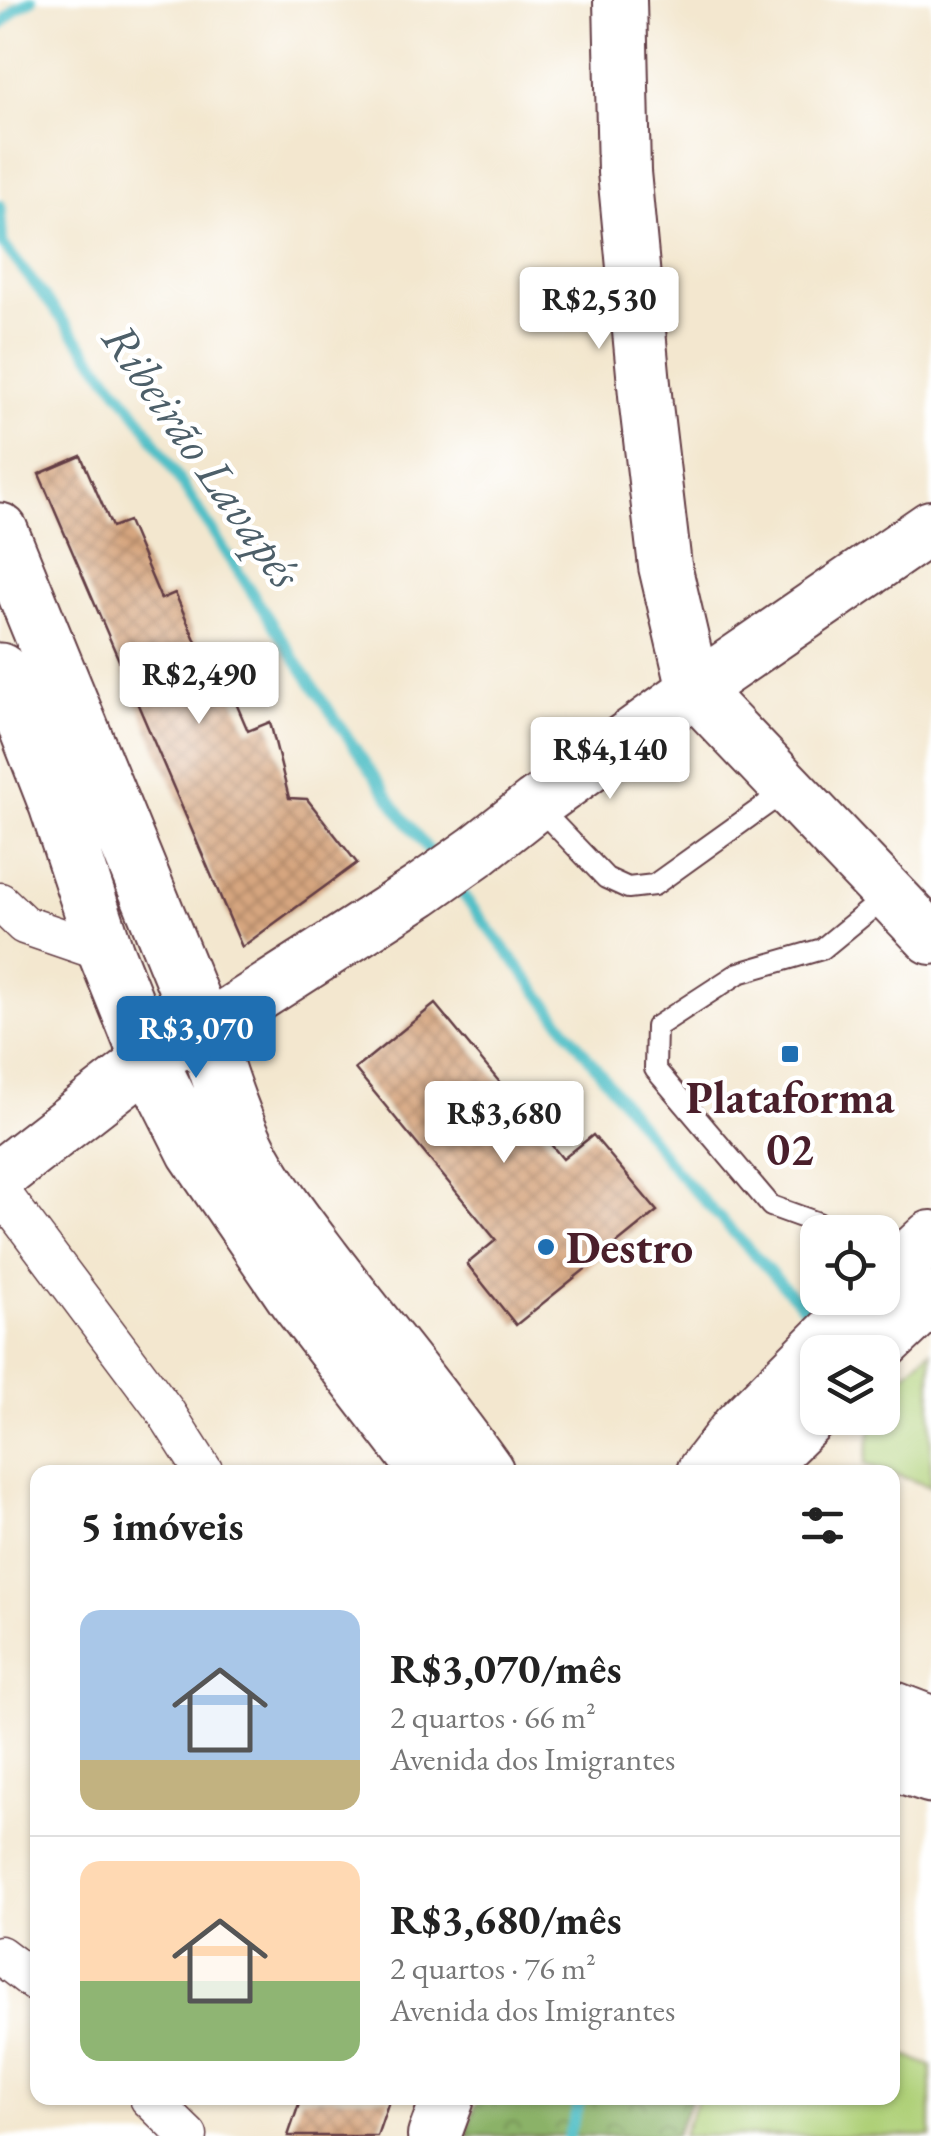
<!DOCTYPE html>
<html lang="pt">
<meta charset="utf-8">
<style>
body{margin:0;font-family:"EB Garamond",serif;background:#f2f2f2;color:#222;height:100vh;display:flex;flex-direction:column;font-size:38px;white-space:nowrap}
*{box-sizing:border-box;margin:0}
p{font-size:32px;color:#767676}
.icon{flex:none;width:55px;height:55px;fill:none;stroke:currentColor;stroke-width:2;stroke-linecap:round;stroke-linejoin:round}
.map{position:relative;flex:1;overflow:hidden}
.details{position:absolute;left:30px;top:1465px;width:870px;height:640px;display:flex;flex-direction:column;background:#fff;border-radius:20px;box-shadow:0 2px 8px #0004}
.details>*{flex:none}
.buttons{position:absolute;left:800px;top:1215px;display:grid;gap:20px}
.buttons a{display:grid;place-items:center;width:100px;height:100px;border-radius:20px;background:#fff;box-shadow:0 2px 8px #0004;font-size:50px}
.price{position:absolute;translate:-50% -85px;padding:0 22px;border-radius:10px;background:#fff;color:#222;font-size:32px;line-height:65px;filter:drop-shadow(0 2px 5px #0008)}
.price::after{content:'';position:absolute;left:50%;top:60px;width:30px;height:22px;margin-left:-15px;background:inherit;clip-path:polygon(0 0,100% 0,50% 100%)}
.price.active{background:#1f6fb2;color:#fff}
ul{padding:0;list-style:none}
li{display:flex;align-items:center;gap:30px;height:250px;padding:0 50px}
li+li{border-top:2px solid #e0e0e0}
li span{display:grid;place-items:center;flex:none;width:280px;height:200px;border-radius:20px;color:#555}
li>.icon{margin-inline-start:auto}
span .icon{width:120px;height:120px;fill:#fffc;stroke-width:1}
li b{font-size:42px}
h2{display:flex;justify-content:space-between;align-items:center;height:120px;padding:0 50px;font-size:42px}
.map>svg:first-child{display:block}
.green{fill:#afd078;stroke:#7c7852;stroke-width:2.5}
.forest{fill:url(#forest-crowns);stroke:#6a684a;stroke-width:2.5}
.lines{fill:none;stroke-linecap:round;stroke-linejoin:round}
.stream{stroke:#52c0c7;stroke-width:11}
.building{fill:url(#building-cross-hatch)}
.lane-casing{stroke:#633d44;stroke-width:24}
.street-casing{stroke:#633d44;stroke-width:41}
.secondary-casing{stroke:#633d44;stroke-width:56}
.primary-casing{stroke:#633d44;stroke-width:59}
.lane{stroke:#fff;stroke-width:20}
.street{stroke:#fff;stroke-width:38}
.secondary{stroke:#fff;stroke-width:52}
.primary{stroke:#fff;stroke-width:55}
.poi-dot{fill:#1f6fb2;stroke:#fff;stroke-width:4}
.labels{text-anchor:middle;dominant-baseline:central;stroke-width:9;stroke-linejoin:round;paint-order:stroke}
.poi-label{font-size:45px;font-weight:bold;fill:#4a1f2b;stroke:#fff}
.water-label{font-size:48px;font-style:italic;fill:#4d5f69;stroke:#fff}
</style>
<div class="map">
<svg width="931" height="2136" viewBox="0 0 931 2136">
<defs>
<pattern id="forest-crowns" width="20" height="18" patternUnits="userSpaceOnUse" patternTransform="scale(2.5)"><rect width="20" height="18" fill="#8bb268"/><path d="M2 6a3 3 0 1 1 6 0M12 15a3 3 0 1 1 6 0" fill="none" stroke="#749056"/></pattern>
<pattern id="building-cross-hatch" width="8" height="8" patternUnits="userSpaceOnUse" patternTransform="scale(2.5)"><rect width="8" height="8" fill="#d6a67f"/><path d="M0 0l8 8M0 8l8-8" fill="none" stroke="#b08768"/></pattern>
</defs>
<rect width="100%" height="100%" fill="#fff"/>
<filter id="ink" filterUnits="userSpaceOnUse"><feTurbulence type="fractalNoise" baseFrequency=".01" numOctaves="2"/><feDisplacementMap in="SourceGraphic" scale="20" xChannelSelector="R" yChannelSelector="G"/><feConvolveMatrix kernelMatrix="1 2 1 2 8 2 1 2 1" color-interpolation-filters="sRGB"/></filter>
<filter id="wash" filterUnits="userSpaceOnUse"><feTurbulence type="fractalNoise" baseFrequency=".0048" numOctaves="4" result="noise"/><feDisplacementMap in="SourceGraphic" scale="40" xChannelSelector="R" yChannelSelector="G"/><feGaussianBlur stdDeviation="2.25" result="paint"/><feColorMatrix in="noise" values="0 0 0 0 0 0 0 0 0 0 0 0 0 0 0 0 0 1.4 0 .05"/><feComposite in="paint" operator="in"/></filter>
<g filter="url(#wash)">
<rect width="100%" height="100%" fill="#f3e7cf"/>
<path class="green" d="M 931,1350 L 931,1487 L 865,1464 L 873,1418 L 882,1418 L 883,1394 Z
M 893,2050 L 931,2066 L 931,2136 L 682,2136 L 698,2098 L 892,2098 Z"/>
<path class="forest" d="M 478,2098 L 692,2098 L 675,2136 L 465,2136 Z"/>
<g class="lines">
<path class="stream" d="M 0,26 L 16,9 L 32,0
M 0,205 L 3,244 L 139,417 L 296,661 L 396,808 L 437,861
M 454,883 L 675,1170 L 804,1308
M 568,2136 L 581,2098"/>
</g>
<g id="blocks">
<path class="building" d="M 81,456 L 112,527 L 128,521 L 161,599 L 175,593 L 205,663 L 217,659 L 248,731 L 270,722 L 289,798 L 307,799 L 357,863 L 242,947 L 39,474 Z
M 435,1004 L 563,1159 L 593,1135 L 657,1211 L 516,1325 L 467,1264 L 496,1240 L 355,1069 Z
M 301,2098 L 390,2098 L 377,2136 L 288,2136 Z"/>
</g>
</g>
<g filter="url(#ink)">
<use href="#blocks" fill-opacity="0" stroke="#633d44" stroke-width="2.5"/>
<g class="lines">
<g class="lane-casing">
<path id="lane" d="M 537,806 L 606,878 L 628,888 L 654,885 L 788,789
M 828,1232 L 818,1223 L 771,1206 L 655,1069 L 656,1027 L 739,973 L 822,949 L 889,894"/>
</g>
<g class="street-casing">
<path id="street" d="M 0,902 L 24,925 L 106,953
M 0,1191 L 165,1411 L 204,1472
M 0,1955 L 38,1984
M 149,2098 L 188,2136"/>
</g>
<g class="secondary-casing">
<path id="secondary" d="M 620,0 L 624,172 L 646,405 L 665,566 L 694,690
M 694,690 L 931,938
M 0,1176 L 149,1060 L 204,1030 L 420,891 L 478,850 L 535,805 L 694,690 L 931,527
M 882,1282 L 931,1237
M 875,1352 L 931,1299
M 703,1472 L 737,1428 L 867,1298
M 761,1472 L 776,1451 L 818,1410
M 434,2136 L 448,2098"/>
</g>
<g class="primary-casing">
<path id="primary" d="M 0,531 L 204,1030 C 218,1073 232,1119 253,1159 C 273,1195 298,1227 323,1260 C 377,1331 435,1399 486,1472
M 0,671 L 22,715 L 57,805 L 106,953 L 149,1060 L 195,1151 L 296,1299 L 429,1472
M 892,1709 L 931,1724
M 892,1762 L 931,1775"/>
</g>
<use href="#lane" class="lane"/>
<use href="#street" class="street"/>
<use href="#secondary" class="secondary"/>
<use href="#primary" class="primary"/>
</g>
</g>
<g class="poi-dot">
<rect x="780" y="1044" width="20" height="20" rx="5"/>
<circle cx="546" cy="1247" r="10"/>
</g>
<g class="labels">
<g class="poi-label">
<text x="790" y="1097">Plataforma<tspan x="790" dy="52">02</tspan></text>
<text x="566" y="1247" text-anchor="start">Destro</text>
</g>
<g class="water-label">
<text transform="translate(203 455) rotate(55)">Ribeirão Lavapés</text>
</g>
</g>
</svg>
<div class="buttons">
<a><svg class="icon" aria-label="locate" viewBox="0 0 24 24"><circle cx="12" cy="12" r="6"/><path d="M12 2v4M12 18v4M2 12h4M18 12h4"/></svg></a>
<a><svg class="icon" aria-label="layers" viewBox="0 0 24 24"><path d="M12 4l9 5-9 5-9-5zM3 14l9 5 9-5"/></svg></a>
</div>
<b class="price" style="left:599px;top:352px">R$2,530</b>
<b class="price" style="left:199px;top:727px">R$2,490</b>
<b class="price" style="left:610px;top:802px">R$4,140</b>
<b class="price active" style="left:196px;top:1081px">R$3,070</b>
<b class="price" style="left:504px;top:1166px">R$3,680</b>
<section class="details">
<h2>5 imóveis<svg class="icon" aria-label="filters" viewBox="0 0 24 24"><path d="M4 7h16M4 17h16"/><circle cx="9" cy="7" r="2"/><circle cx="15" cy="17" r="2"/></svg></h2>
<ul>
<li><span style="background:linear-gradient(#a9c7e8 75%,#c2b280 0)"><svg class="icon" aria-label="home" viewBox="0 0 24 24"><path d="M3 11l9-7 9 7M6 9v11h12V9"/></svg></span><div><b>R$3,070/mês</b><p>2 quartos · 66 m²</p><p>Avenida dos Imigrantes</p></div></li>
<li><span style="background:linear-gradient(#ffd9b3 60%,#8fb573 0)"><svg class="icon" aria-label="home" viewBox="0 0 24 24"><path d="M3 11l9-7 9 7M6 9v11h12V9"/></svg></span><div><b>R$3,680/mês</b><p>2 quartos · 76 m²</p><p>Avenida dos Imigrantes</p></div></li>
</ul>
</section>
</div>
